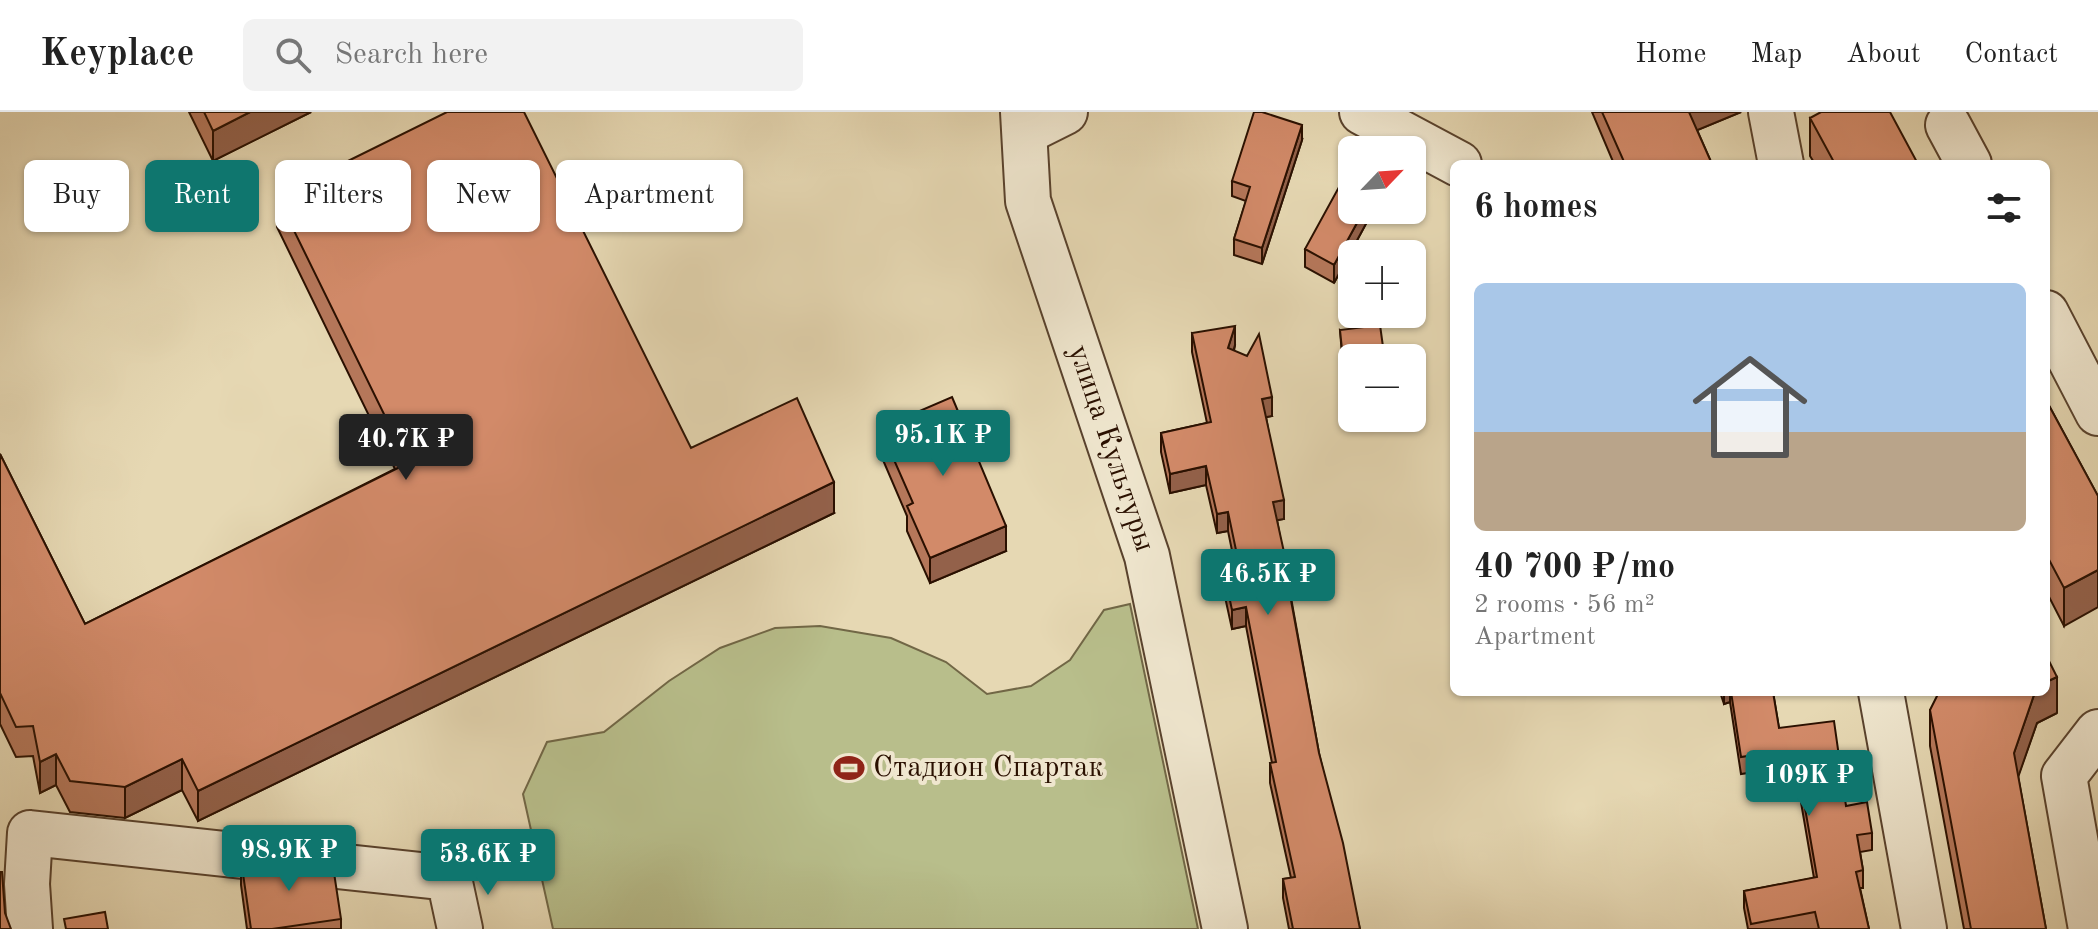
<!DOCTYPE html>
<meta charset="utf-8">
<style>
body{margin:0;font-family:"Old Standard TT",serif;background:#f2f2f2;color:#222;height:100vh;display:flex;flex-direction:column;font-size:30px;white-space:nowrap}
*{box-sizing:border-box;margin:0}
p{font-size:26px;color:#767676}
.icon{flex:none;width:44px;height:44px;fill:none;stroke:currentColor;stroke-width:2;stroke-linecap:round;stroke-linejoin:round}
.map{position:relative;flex:1;overflow:hidden}
.sheet{position:absolute;left:1450px;top:48px;width:600px;height:536px;display:flex;flex-direction:column;background:#fff;border-radius:12px;box-shadow:0 2px 6px #0004}
.sheet>*{flex:none}
.guide{position:absolute;left:24px;top:48px;width:760px;height:72px;display:flex;gap:16px}
.needle{width:52px;rotate:65deg}
.tools{position:absolute;left:1338px;top:24px;display:grid;gap:16px}
.tools a{display:grid;place-items:center;width:88px;height:88px;border-radius:12px;background:#fff;box-shadow:0 2px 6px #0004;font-size:40px}
.price{position:absolute;translate:-50% -68px;padding:0 18px;border-radius:8px;background:#0f766e;color:#fff;font-size:26px;line-height:52px;filter:drop-shadow(0 2px 4px #0008)}
.price::after{content:'';position:absolute;left:50%;top:48px;width:24px;height:18px;margin-left:-12px;background:inherit;clip-path:polygon(0 0,100% 0,50% 100%)}
.price.selected{background:#222;color:#fff}
ul{padding:0;list-style:none}
li{display:grid;align-content:center;gap:16px;height:424px;padding:0 24px}
li+li{border-top:2px solid #e0e0e0}
li span{display:grid;place-items:center;height:248px;border-radius:12px;color:#555}
li>.icon{margin-inline-start:auto}
span .icon{width:144px;height:144px;fill:#fffc;stroke-width:1}
li b{font-size:34px}
h2{display:flex;justify-content:space-between;align-items:center;height:96px;padding:0 24px;font-size:34px}
.pill{padding:0 28px;border-radius:12px;background:#fff;box-shadow:0 2px 6px #0004;font-size:28px;line-height:72px}
.pill.selected{background:#0f766e;color:#fff}
header{display:flex;align-items:center;gap:48px;box-sizing:border-box;height:112px;padding:0 40px;background:#fff;border-bottom:2px solid #e0e0e0}
header strong{font-size:38px}
nav{display:flex;gap:44px;margin-inline-start:auto;font-size:28px}
.search{width:560px;height:72px;background:#f2f2f2;display:flex;align-items:center;gap:20px;box-sizing:border-box;padding:0 28px;border-radius:12px;color:#767676;font-size:30px}
.map>svg:first-child{display:block}
.green{fill:#b8be8b;stroke:#716746;stroke-width:2}
.lines{fill:none;stroke-linecap:round;stroke-linejoin:round}
.minor-casing{stroke:#59422d;stroke-width:48}
.minor{stroke:#efe6ce;stroke-width:44}
.wall{fill:#b5775a;stroke:#2a1000;stroke-width:2}
.shaded-wall{fill:#93614a;stroke:#2a1000;stroke-width:2}
.building{fill:#d28a69;stroke:#2a1000;stroke-width:2}
.labels{text-anchor:middle;dominant-baseline:central;stroke-width:8;stroke-linejoin:round;paint-order:stroke}
.street-label{font-size:30px;fill:#2a1000;stroke:#efe6ce}
.poi-label{font-size:30px;fill:#2a1000;stroke:#efe6ce;text-anchor:start}
</style>
<header>
<strong>Keyplace</strong>
<div class="search"><svg class="icon" aria-label="search" viewBox="0 0 24 24"><circle cx="10" cy="10" r="6"/><path d="M15 15l6 6"/></svg>Search here</div>
<nav><a>Home</a><a>Map</a><a>About</a><a>Contact</a></nav>
</header>
<div class="map">
<svg width="2098" height="817" viewBox="0 0 2098 817">
<rect width="100%" height="100%" fill="#e6d8b3"/>
<filter id="stains"><feTurbulence type="fractalNoise" baseFrequency=".0025" numOctaves="4"/><feColorMatrix values="0 0 0 0 .2 0 0 0 0 .09 0 0 0 0 .02 0 0 0 .5 -.17"/></filter>
<radialGradient id="worn" r=".72"><stop offset=".6" stop-color="#630" stop-opacity="0"/><stop offset="1" stop-color="#630" stop-opacity=".3"/></radialGradient>
<path class="green" d="M 1130,492 L 1198,817 L 553,817 L 523,682 L 547,630 L 604,620 L 669,569 L 720,536 L 775,516 L 820,514 L 891,526 L 946,550 L 987,582 L 1031,574 L 1070,548 L 1104,498 Z"/>
<g class="lines">
<g class="minor-casing">
<g id="minor">
<path id="s1" d="M 1023,0 L 1028,89 L 1147,444 L 1225,817"/>
<path d="M 1362,0 L 1459,52"/>
<path d="M 1771,0 L 1781,52"/>
<path d="M 1948,13 L 1969,52"/>
<path d="M 1025,20 L 1065,0"/>
<path d="M 2046,201 L 2098,301"/>
<path d="M 1881,580 L 1924,817"/>
<path d="M 30,817 L 27,772 L 30,721 L 449,766 L 460,817"/>
<path d="M 2091,817 L 2064,664 L 2098,620"/>
</g>
</g>
<use href="#minor" class="minor"/>
</g>
<path class="wall" d="M 189,0 L 311,0 L 213,49 Z
M 1592,0 L 1741,0 L 1697,18 L 1712,52 L 1614,52 Z
M 1810,6 L 1918,52 L 1815,52 L 1810,44 Z
M 1302,28 L 1262,152 L 1234,143 L 1234,127 L 1246,89 L 1232,84 L 1232,69 Z
M 277,84 L 691,336 L 834,401 L 198,709 L 182,678 L 125,706 L 70,700 L 56,673 L 40,681 L 33,644 L 16,645 L 0,612 L 0,342 L 85,512 L 395,357 L 277,115 Z
M 1368,98 L 1368,108 L 1334,171 L 1305,155 L 1305,137 Z
M 1340,218 L 1384,242 L 1384,246 L 1352,246 L 1352,255 L 1343,256 Z
M 1192,221 L 1235,233 L 1234,239 L 1272,304 L 1266,305 L 1284,407 L 1277,408 L 1319,641 L 1360,817 L 1289,817 L 1283,786 L 1283,767 L 1291,766 L 1270,671 L 1270,651 L 1272,651 L 1246,514 L 1232,517 L 1225,485 L 1225,465 L 1237,463 L 1228,419 L 1217,421 L 1206,373 L 1170,381 L 1161,340 L 1161,321 L 1207,311 L 1192,240 Z
M 2046,288 L 2098,384 L 2064,514 L 2046,479 Z
M 880,316 L 1006,439 L 930,471 L 907,419 L 907,404 L 880,341 Z
M 1720,580 L 1773,580 L 1779,616 L 1846,694 L 1872,721 L 1872,738 L 1860,740 L 1863,758 L 1863,776 L 1860,776 L 1869,817 L 1748,817 L 1744,796 L 1744,779 L 1814,766 L 1797,667 L 1775,670 L 1774,657 L 1741,662 L 1730,590 L 1724,592 Z
M 1930,598 L 2057,601 L 2037,611 L 2018,664 L 2046,817 L 1964,817 L 1930,634 Z
M 241,748 L 341,807 L 341,817 L 247,817 L 241,773 Z"/>
<path class="shaded-wall" d="M 250,0 L 311,0 L 213,49 L 213,19 Z
M 1688,0 L 1741,0 L 1688,22 Z
M 1302,13 L 1302,28 L 1262,152 L 1262,136 Z
M 1364,98 L 1368,98 L 1368,108 L 1334,171 L 1334,153 Z
M 1235,214 L 1235,233 L 1228,256 L 1228,236 Z
M 1272,285 L 1272,304 L 1262,306 L 1262,287 Z
M 1206,354 L 1206,373 L 1170,381 L 1170,362 Z
M 834,370 L 834,401 L 198,709 L 198,679 Z
M 1284,388 L 1284,407 L 1273,409 L 1273,390 Z
M 1228,400 L 1228,419 L 1217,421 L 1217,402 Z
M 1006,414 L 1006,439 L 930,471 L 930,446 Z
M 2098,458 L 2098,495 L 2064,514 L 2064,476 Z
M 1246,495 L 1246,514 L 1232,517 L 1232,498 Z
M 2057,565 L 2057,601 L 2037,611 L 2014,677 L 2014,641 L 2035,580 L 2046,580 L 2046,570 Z
M 1724,580 L 1730,580 L 1730,590 L 1724,592 Z
M 56,642 L 56,673 L 40,681 L 40,650 Z
M 182,647 L 182,678 L 125,706 L 125,675 Z"/>
<path class="building" d="M 204,0 L 250,0 L 213,19 Z
M 447,0 L 524,0 L 691,336 L 797,286 L 834,370 L 198,679 L 182,647 L 125,675 L 70,669 L 56,642 L 40,650 L 33,614 L 16,615 L 0,581 L 0,342 L 85,512 L 408,351 L 277,84 Z
M 1254,0 L 1262,0 L 1302,13 L 1262,136 L 1234,127 L 1250,75 L 1232,69 Z
M 1602,0 L 1689,0 L 1712,52 L 1625,52 Z
M 1821,0 L 1890,0 L 1918,52 L 1835,52 L 1810,6 Z
M 1339,75 L 1352,82 L 1352,98 L 1364,98 L 1334,153 L 1305,137 Z
M 1380,213 L 1384,242 L 1343,247 L 1340,218 Z
M 1235,214 L 1228,236 L 1247,244 L 1259,222 L 1272,285 L 1262,287 L 1284,388 L 1273,390 L 1291,472 L 1288,472 L 1319,641 L 1343,731 L 1360,817 L 1293,817 L 1283,767 L 1295,765 L 1270,651 L 1276,650 L 1246,495 L 1232,498 L 1225,465 L 1241,462 L 1228,400 L 1217,402 L 1206,354 L 1170,362 L 1161,321 L 1211,310 L 1192,221 Z
M 952,285 L 1006,414 L 930,446 L 907,394 L 913,391 L 880,316 Z
M 2046,288 L 2098,384 L 2098,458 L 2064,476 L 2046,442 Z
M 2046,543 L 2057,565 L 2046,570 Z
M 1731,580 L 1773,580 L 1779,616 L 1834,609 L 1846,694 L 1867,690 L 1872,721 L 1857,723 L 1863,758 L 1856,760 L 1869,817 L 1819,817 L 1815,800 L 1751,812 L 1744,779 L 1817,765 L 1797,650 L 1775,652 L 1774,640 L 1741,645 Z
M 1939,580 L 2035,580 L 2014,641 L 2046,817 L 1971,817 L 1930,598 Z
M 259,746 L 333,754 L 341,807 L 272,817 L 251,817 L 241,748 Z
M 0,760 L 2,760 L 5,801 L 11,817 L 0,817 Z
M 105,800 L 108,817 L 66,817 L 64,807 Z"/>
<defs>
<g id="stadium-bare" transform="scale(2.4)"><path d="M0-5a6.5 5 0 1 0 0 10a6.5 5 0 1 0 0-10ZM-3.5-1.8h7v3.6h-7Z" fill="#8f2418" stroke="#efe6ce" stroke-width="2.5" paint-order="stroke"/></g>
</defs>
<g fill-rule="evenodd">
<use href="#stadium-bare" x="849" y="656"/>
</g>
<g class="labels">
<g class="street-label">
<text stroke="none"><textPath href="#s1" startOffset="350">улица Культуры</textPath></text>
</g>
<g class="poi-label">
<text x="873" y="656">Стадион Спартак</text>
</g>
</g>
<rect width="100%" height="100%" filter="url(#stains)"/>
<rect width="100%" height="100%" fill="url(#worn)"/>
</svg>
<div class="tools">
<a><svg class="needle" viewBox="-14 -14 28 28"><path d="M0-13l5 13h-10z" fill="#e53935"/><path d="M0 13l5-13h-10z" fill="#767676"/></svg></a>
<a>+</a>
<a>−</a>
</div>
<b class="price" style="left:943px;top:366px">95.1K ₽</b>
<b class="price selected" style="left:406px;top:370px">40.7K ₽</b>
<b class="price" style="left:1268px;top:505px">46.5K ₽</b>
<b class="price" style="left:1809px;top:706px">109K ₽</b>
<b class="price" style="left:289px;top:781px">98.9K ₽</b>
<b class="price" style="left:488px;top:785px">53.6K ₽</b>
<div class="guide">
<a class="pill">Buy</a>
<a class="pill selected">Rent</a>
<a class="pill">Filters</a>
<a class="pill">New</a>
<a class="pill">Apartment</a>
</div>
<section class="sheet">
<h2>6 homes<svg class="icon" aria-label="filters" viewBox="0 0 24 24"><path d="M4 7h16M4 17h16"/><circle cx="9" cy="7" r="2"/><circle cx="15" cy="17" r="2"/></svg></h2>
<ul>
<li><span style="background:linear-gradient(#a9c7e8 60%,#b9a48a 0)"><svg class="icon" aria-label="home" viewBox="0 0 24 24"><path d="M3 11l9-7 9 7M6 9v11h12V9"/></svg></span><div><b>40 700 ₽/mo</b><p>2 rooms · 56 m²</p><p>Apartment</p></div></li>
</ul>
</section>
</div>
